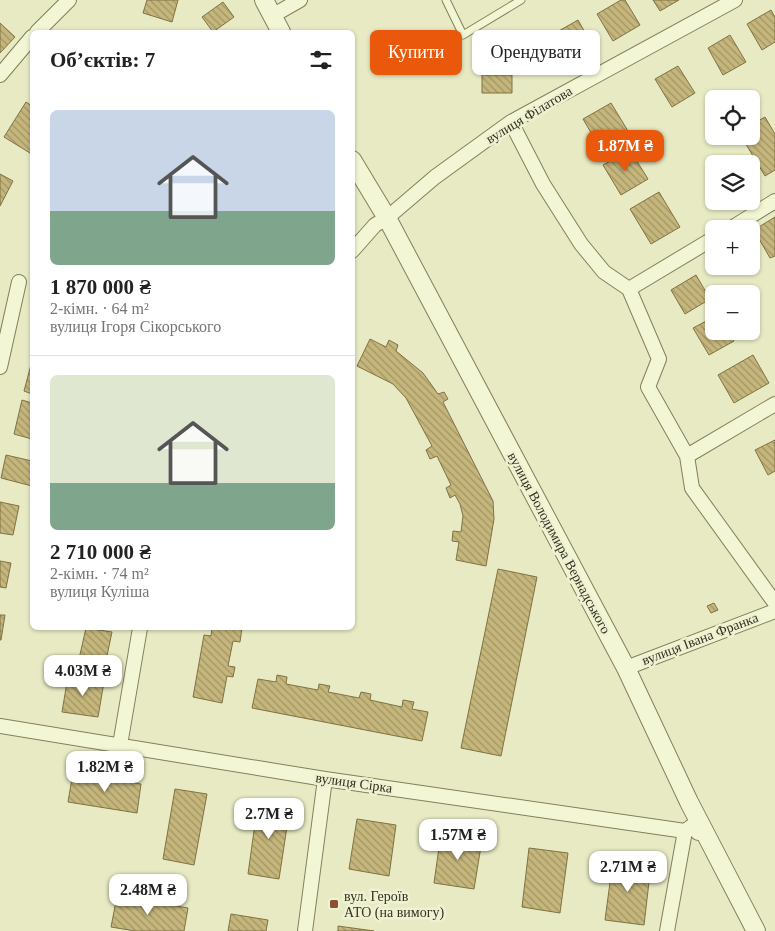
<!DOCTYPE html>
<html lang="uk">
<meta charset="utf-8">
<style>
body{margin:0;font-family:"Times New Roman",serif;background:#f6f6f6;color:#222;height:100vh;display:flex;flex-direction:column;font-size:19px;white-space:nowrap}
*{box-sizing:border-box;margin:0}
p{font-size:16px;color:#767676}
.icon{flex:none;width:28px;height:28px;fill:none;stroke:currentColor;stroke-width:2;stroke-linecap:round;stroke-linejoin:round}
.map{position:relative;flex:1;overflow:hidden}
.panel{position:absolute;left:30px;top:30px;width:325px;height:600px;display:flex;flex-direction:column;background:#fff;border-radius:8px;box-shadow:0 1px 4px #0004}
.panel>*{flex:none}
.banner{position:absolute;left:370px;top:30px;width:330px;height:45px;display:flex;gap:10px}
.tools{position:absolute;left:705px;top:90px;display:grid;gap:10px}
.tools a{display:grid;place-items:center;width:55px;height:55px;border-radius:8px;background:#fff;box-shadow:0 1px 4px #0004;font-size:25px}
.price{position:absolute;translate:-50% -42px;padding:0 11px;border-radius:10px;background:#fff;color:#222;font-size:16px;line-height:32px;filter:drop-shadow(0 1px 2px #0008)}
.price::after{content:'';position:absolute;left:50%;top:30px;width:15px;height:11px;margin-left:-8px;background:inherit;clip-path:polygon(0 0,100% 0,50% 100%)}
.price.on{background:#ea580c;color:#fff}
ul{padding:0;list-style:none}
li{display:grid;align-content:center;gap:10px;height:265px;padding:0 20px}
li+li{border-top:1px solid #e0e0e0}
li span{display:grid;place-items:center;height:155px;border-radius:8px;color:#555}
li>.icon{margin-inline-start:auto}
span .icon{width:90px;height:90px;fill:#fffc;stroke-width:1}
li b{font-size:21px}
h2{display:flex;justify-content:space-between;align-items:center;height:60px;padding:0 20px;font-size:21px}
.chip{padding:0 18px;border-radius:8px;background:#fff;box-shadow:0 1px 4px #0004;font-size:18px;line-height:45px}
.chip.on{background:#ea580c;color:#fff}
.map>svg:first-child{display:block}
.building{fill:url(#building-back-hatch);stroke:#807243}
.lines{fill:none;stroke-linecap:round;stroke-linejoin:round}
.service-casing{stroke:#837f5b;stroke-width:9}
.minor-casing{stroke:#837f5b;stroke-width:16}
.tertiary-casing{stroke:#837f5b;stroke-width:20}
.service{stroke:#f3f6d5;stroke-width:7}
.minor{stroke:#f3f6d5;stroke-width:14}
.tertiary{stroke:#f3f6d5;stroke-width:18}
.poi-dot{fill:#8d5230;stroke:#eff2d2;stroke-width:2}
.labels{text-anchor:middle;dominant-baseline:central;stroke-width:5;stroke-linejoin:round;paint-order:stroke}
.street-label{font-size:14px;fill:#34311e;stroke:#eff2d2}
.poi-label{font-size:14px;fill:#34311e;stroke:#eff2d2;text-anchor:start}
</style>
<div class="map">
<svg width="775" height="931" viewBox="0 0 775 931">
<defs>
<pattern id="building-back-hatch" width="6" height="6" patternUnits="userSpaceOnUse" patternTransform="scale(1.25)"><rect width="6" height="6" fill="#c5b67c"/><path d="M-1 5l2 2M0 0l6 6M5-1l2 2" fill="none" stroke="#a19565"/></pattern>
</defs>
<rect width="100%" height="100%" fill="#e7eac3"/>
<path class="building" d="M 147,0 L 178,0 L 172,22 L 143,13 Z
M 621,0 L 625,0 L 640,25 L 613,41 L 597,14 Z
M 653,0 L 679,0 L 660,11 Z
M 223,2 L 234,17 L 213,32 L 202,17 Z
M 771,10 L 775,17 L 775,42 L 762,50 L 747,24 Z
M 578,20 L 595,50 L 568,66 L 550,36 Z
M 0,23 L 15,37 L 0,53 Z
M 730,35 L 746,62 L 723,75 L 708,48 Z
M 678,66 L 695,93 L 672,107 L 655,79 Z
M 482,75 L 512,75 L 512,93 L 482,93 Z
M 26,102 L 32,106 L 32,149 L 30,153 L 4,137 Z
M 611,103 L 628,131 L 600,148 L 583,119 Z
M 765,117 L 775,134 L 775,170 L 765,176 L 741,136 L 751,136 L 751,125 Z
M 630,150 L 648,179 L 621,195 L 603,165 Z
M 714,171 L 714,188 L 706,175 Z
M 0,174 L 13,181 L 0,206 Z
M 659,192 L 680,227 L 651,244 L 630,209 Z
M 775,217 L 775,256 L 770,258 L 754,230 Z
M 696,275 L 710,299 L 685,314 L 671,290 Z
M 714,317 L 714,331 L 728,331 L 734,341 L 709,355 L 693,328 Z
M 370,339 L 386,347 L 389,340 L 398,345 L 396,351 L 423,373 L 438,394 L 444,392 L 448,399 L 443,402 L 493,501 L 494,519 L 486,566 L 456,560 L 459,542 L 452,541 L 453,531 L 461,532 L 463,516 L 460,504 L 455,495 L 450,498 L 446,488 L 451,485 L 437,456 L 430,459 L 426,450 L 432,446 L 406,398 L 393,384 L 357,366 Z
M 753,355 L 769,383 L 734,403 L 718,375 Z
M 32,361 L 32,394 L 24,391 Z
M 22,400 L 32,403 L 32,439 L 14,434 Z
M 775,440 L 775,471 L 768,475 L 755,450 Z
M 6,455 L 32,461 L 32,486 L 1,478 Z
M 0,502 L 19,506 L 13,535 L 0,533 Z
M 0,561 L 11,563 L 6,588 L 0,587 Z
M 498,569 L 537,577 L 501,756 L 461,748 Z
M 714,603 L 718,610 L 711,613 L 707,606 Z
M 0,615 L 5,615 L 1,640 L 0,640 Z
M 86,628 L 112,632 L 105,665 L 79,659 Z
M 212,628 L 242,628 L 240,642 L 233,641 L 228,666 L 235,667 L 233,677 L 227,676 L 222,703 L 193,697 L 204,635 L 211,636 Z
M 277,675 L 287,677 L 286,684 L 318,690 L 319,684 L 330,686 L 328,692 L 359,698 L 361,692 L 371,694 L 370,700 L 402,707 L 403,700 L 414,702 L 412,709 L 428,712 L 422,741 L 252,708 L 258,679 L 276,682 Z
M 68,676 L 104,682 L 98,717 L 62,712 Z
M 73,772 L 141,784 L 137,813 L 68,802 Z
M 175,789 L 207,794 L 194,865 L 163,859 Z
M 258,802 L 290,807 L 279,879 L 248,874 Z
M 357,819 L 396,825 L 389,876 L 349,869 Z
M 441,833 L 482,840 L 474,889 L 434,883 Z
M 529,848 L 568,853 L 560,913 L 522,907 Z
M 613,860 L 651,865 L 644,925 L 605,920 Z
M 117,896 L 188,908 L 184,931 L 135,931 L 111,927 Z
M 231,914 L 268,920 L 266,931 L 228,931 Z
M 338,926 L 374,931 L 338,931 Z"/>
<g class="lines">
<g class="service-casing">
<path id="service" d="M 446,0 L 463,35 L 521,0"/>
</g>
<g class="minor-casing">
<path id="minor" d="M 272,16 L 300,0
M 37,32 L 69,0
M 0,75 L 32,37
M 511,122 L 543,184 L 581,244 L 604,272 L 629,289 L 659,359 L 648,387 L 687,456 L 692,488 L 775,603
M 730,229 L 775,201
M 352,251 L 375,225 L 387,218 L 435,177 L 511,122 L 735,0
M 629,289 L 714,238
M 0,367 L 19,282
M 687,456 L 775,404
M 626,668 L 775,611
M 0,726 L 325,779 L 685,831 L 692,826 L 698,833 L 705,833
M 120,745 L 140,628
M 305,931 L 325,779
M 667,931 L 685,831"/>
</g>
<g class="tertiary-casing">
<path id="tertiary" d="M 264,0 L 281,32
M 352,160 L 387,218 L 626,668 L 689,802 L 756,931"/>
</g>
<use href="#service" class="service"/>
<use href="#minor" class="minor"/>
<use href="#tertiary" class="tertiary"/>
</g>
<rect class="poi-dot" x="329" y="899" width="10" height="10" rx="2.5"/>
<g class="labels">
<g class="street-label">
<text transform="translate(529 115) rotate(-31)">вулиця Філатова</text>
<text transform="translate(559 543) rotate(62)">вулиця Володимира Вернадського</text>
<text transform="translate(700 639) rotate(-21)">вулиця Івана Франка</text>
<text transform="translate(354 783) rotate(8)">вулиця Сірка</text>
</g>
<g class="poi-label">
<text x="344" y="896">вул. Героїв<tspan x="344" dy="16">АТО (на вимогу)</tspan></text>
</g>
</g>
</svg>
<div class="tools">
<a><svg class="icon" aria-label="locate" viewBox="0 0 24 24"><circle cx="12" cy="12" r="6"/><path d="M12 2v4M12 18v4M2 12h4M18 12h4"/></svg></a>
<a><svg class="icon" aria-label="layers" viewBox="0 0 24 24"><path d="M12 4l9 5-9 5-9-5zM3 14l9 5 9-5"/></svg></a>
<a>+</a>
<a>−</a>
</div>
<b class="price on" style="left:625px;top:172px">1.87M ₴</b>
<b class="price" style="left:83px;top:697px">4.03M ₴</b>
<b class="price" style="left:105px;top:793px">1.82M ₴</b>
<b class="price" style="left:269px;top:840px">2.7M ₴</b>
<b class="price" style="left:458px;top:861px">1.57M ₴</b>
<b class="price" style="left:628px;top:893px">2.71M ₴</b>
<b class="price" style="left:148px;top:916px">2.48M ₴</b>
<div class="banner">
<a class="chip on">Купити</a>
<a class="chip">Орендувати</a>
</div>
<section class="panel">
<h2>Об’єктів: 7<svg class="icon" aria-label="filters" viewBox="0 0 24 24"><path d="M4 7h16M4 17h16"/><circle cx="9" cy="7" r="2"/><circle cx="15" cy="17" r="2"/></svg></h2>
<ul>
<li><span style="background:linear-gradient(#c9d6e8 65%,#7fa58c 0)"><svg class="icon" aria-label="home" viewBox="0 0 24 24"><path d="M3 11l9-7 9 7M6 9v11h12V9"/></svg></span><div><b>1 870 000 ₴</b><p>2-кімн. · 64 m²</p><p>вулиця Ігоря Сікорського</p></div></li>
<li><span style="background:linear-gradient(#dfe7d0 70%,#7fa58c 0)"><svg class="icon" aria-label="home" viewBox="0 0 24 24"><path d="M3 11l9-7 9 7M6 9v11h12V9"/></svg></span><div><b>2 710 000 ₴</b><p>2-кімн. · 74 m²</p><p>вулиця Куліша</p></div></li>
</ul>
</section>
</div>
